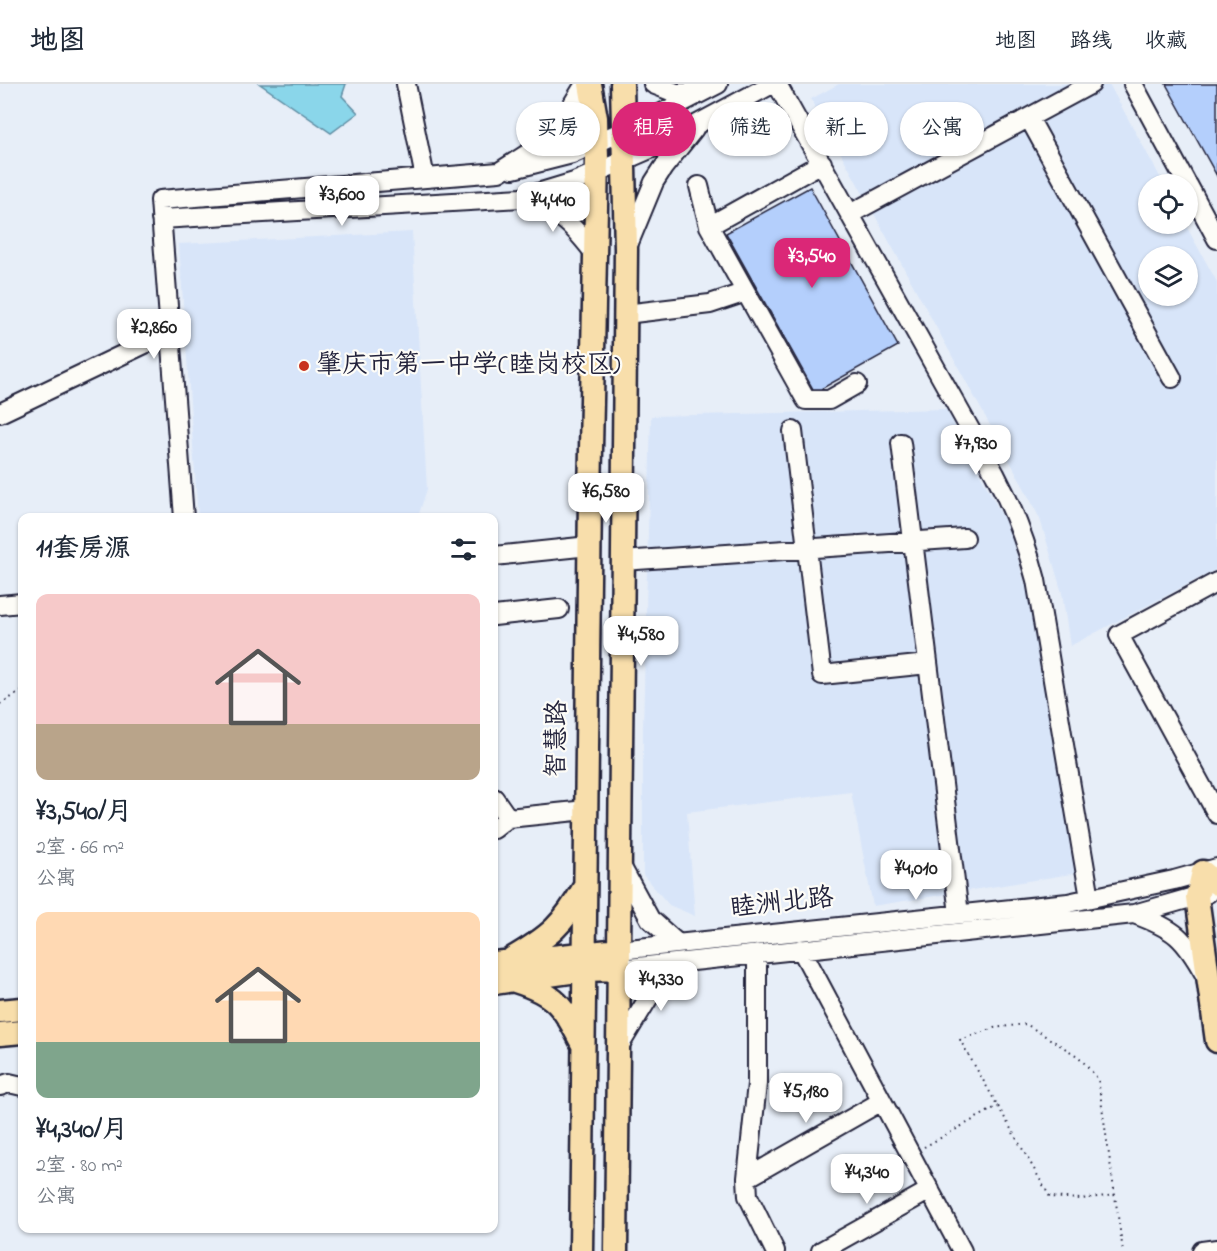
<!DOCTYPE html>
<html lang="zh">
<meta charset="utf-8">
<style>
body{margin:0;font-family:"Indie Flower","LXGW WenKai TC",sans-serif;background:#f2f2f3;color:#1f2937;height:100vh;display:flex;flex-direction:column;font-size:22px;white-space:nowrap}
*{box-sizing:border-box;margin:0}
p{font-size:20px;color:#747a83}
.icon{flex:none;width:33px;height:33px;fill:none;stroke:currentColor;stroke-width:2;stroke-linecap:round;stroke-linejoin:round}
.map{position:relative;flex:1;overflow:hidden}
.sheet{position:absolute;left:18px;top:429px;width:480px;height:720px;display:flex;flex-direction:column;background:#fff;border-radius:12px;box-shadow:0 2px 4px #0004}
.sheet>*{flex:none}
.top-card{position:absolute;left:516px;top:18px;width:570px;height:54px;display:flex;gap:12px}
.fabs{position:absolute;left:1138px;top:90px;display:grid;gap:12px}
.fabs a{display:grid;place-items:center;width:60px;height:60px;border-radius:50%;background:#fff;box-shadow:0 2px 4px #0004;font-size:30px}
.price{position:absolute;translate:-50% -51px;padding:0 14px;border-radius:12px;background:#fff;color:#222;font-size:20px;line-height:39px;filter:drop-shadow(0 2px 3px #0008)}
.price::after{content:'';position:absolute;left:50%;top:36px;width:18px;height:14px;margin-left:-9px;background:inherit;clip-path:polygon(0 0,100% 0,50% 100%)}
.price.active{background:#db2777;color:#fff}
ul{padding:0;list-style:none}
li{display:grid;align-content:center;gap:12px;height:318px;padding:0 18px}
li span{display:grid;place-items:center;height:186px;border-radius:12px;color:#555}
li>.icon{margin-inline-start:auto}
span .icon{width:108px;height:108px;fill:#fffc;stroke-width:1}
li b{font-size:26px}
h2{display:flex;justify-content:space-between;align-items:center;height:72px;padding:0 18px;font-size:26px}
.tag{padding:0 21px;border-radius:27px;background:#fff;box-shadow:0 2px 4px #0004;font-size:21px;line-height:54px}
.tag.active{background:#db2777;color:#fff}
header{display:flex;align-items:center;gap:36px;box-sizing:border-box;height:84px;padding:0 30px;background:#fff;border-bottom:2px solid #e0e1e3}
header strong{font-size:28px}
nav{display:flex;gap:33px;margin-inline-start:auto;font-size:21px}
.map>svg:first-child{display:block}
.built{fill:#d8e5f9;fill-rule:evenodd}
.water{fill:#8ad6ea;stroke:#608ea4;stroke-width:1.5}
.building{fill:#b4cffc;stroke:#22223b;stroke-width:1.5}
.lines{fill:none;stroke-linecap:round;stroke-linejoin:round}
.minor-casing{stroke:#22223b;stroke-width:22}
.major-casing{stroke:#22223b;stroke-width:27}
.path{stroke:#22223b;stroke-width:2;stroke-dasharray:1.5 4.5;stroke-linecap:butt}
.minor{stroke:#fdfcf7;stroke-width:18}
.major{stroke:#f8deab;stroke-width:22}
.poi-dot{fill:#c8321e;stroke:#fdfcf7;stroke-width:2}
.labels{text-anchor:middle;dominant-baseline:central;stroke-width:4.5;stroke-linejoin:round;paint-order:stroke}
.poi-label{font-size:26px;fill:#22223b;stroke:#fdfcf7;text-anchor:start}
.street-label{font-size:26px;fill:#22223b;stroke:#fdfcf7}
</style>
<header>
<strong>地图</strong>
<nav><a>地图</a><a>路线</a><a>收藏</a></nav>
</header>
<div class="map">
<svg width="1217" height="1167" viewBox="0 0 1217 1167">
<rect width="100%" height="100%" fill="#e7eef8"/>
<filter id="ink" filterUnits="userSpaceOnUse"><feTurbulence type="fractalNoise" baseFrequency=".0167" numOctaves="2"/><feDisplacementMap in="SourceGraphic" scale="12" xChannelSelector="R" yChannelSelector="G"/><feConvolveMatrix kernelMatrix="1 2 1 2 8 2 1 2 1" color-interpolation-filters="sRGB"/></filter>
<g filter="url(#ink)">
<path class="built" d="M 839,0 L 1109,0 L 1164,100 L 1149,100 L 1149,140 L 1185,140 L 1217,198 L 1217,485 L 1070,562 L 1062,509 L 1040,435 L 1019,394 L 811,15 ZM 1149,172 L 1188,172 L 1188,212 L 1149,212 Z
M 412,148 L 427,405 L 418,433 L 198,433 L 179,160 Z
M 946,325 L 1009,445 L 1031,520 L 1077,789 L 873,822 L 851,708 L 687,728 L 695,832 L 669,821 L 643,791 L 643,644 L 651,332 Z"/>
<path class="water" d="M 260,0 L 346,0 L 342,12 L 358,29 L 331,49 Z"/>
<path class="building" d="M 1166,0 L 1217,0 L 1217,92 Z
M 810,103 L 898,262 L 821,305 L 813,305 L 726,149 Z"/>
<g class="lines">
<g class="minor-casing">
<path id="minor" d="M 406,0 L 425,94
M 653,0 L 676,9 L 699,9
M 777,0 L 995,390 C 1014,426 1026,458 1036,496 L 1090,814
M 1133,0 L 1187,100
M 1029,34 L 1172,294
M 513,85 L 572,70 L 652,34 L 718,0
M 1188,101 L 1217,155
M 699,102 L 709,142 L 806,316 L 829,316 L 857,300
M 521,114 C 560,129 570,137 595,170
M 850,130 L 1091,0
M 161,135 L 521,114 L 574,98 L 655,63 L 772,0
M 709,142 L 822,79
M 628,161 L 654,98 L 663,84 L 694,45
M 625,230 L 710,220 L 746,208
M 0,329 L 170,248
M 793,347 L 822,591 L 928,580
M 901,359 L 959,830
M 184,434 L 160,116 L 499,88 L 541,61 L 561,39 L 585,0
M 494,472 L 589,462
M 622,477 L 965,454
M 1217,498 L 1119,551 L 1217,730
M 0,521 L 22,519
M 494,532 L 559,525
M 494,714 L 508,734 L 494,745
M 508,734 L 586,726
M 620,780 L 650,835 L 678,860
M 1134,830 C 1175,845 1184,853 1205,891
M 801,865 L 962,1167
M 619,866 L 1068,819 L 1174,796 L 1217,784
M 757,870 L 757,1000 L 747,1094 L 748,1112 L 775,1167
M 619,885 L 1134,830 L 1208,809
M 618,964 L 649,913 L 688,878
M 0,1002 L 9,999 L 22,1002
M 747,1094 L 882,1017
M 821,1167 L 930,1106
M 1202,1167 L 1217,1165"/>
</g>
<g class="major-casing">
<path id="major" d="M 1217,800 L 1203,788 L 1197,813 L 1217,957
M 513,874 C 550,852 563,841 584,804
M 494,879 L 619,866
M 515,897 C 556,910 563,922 582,959
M 494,899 L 584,886 L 619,885
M 0,927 L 22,925
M 0,950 L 22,948
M 581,1167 L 590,413 L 597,75 L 596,34 L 590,0
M 616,1167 L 626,165 L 622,0"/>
</g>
<path class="path" d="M 0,620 L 22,607
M 924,1063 L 998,1022
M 1115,1111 L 1081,1115 L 1050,1113 L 960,956 L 994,944 L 1026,940 L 1079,973 L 1098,995 L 1123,1167"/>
<use href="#minor" class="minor"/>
<use href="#major" class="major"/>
</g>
</g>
<circle class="poi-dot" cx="304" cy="282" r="6"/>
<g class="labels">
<g class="poi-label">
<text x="316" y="282">肇庆市第一中学(睦岗校区)</text>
</g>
<g class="street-label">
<text transform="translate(558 655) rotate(-89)">智慧路</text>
<text transform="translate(782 820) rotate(-6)">睦洲北路</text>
</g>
</g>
</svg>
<div class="fabs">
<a><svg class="icon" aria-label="locate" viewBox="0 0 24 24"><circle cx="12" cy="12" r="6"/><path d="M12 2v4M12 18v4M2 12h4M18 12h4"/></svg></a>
<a><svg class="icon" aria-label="layers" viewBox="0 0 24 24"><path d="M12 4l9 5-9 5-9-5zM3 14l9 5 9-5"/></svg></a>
</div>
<b class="price" style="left:342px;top:143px">¥3,600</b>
<b class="price" style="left:553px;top:149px">¥4,440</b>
<b class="price active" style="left:812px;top:205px">¥3,540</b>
<b class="price" style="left:154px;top:276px">¥2,860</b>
<b class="price" style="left:976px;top:392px">¥7,930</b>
<b class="price" style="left:606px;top:440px">¥6,580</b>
<b class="price" style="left:641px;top:583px">¥4,580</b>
<b class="price" style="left:916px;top:817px">¥4,010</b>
<b class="price" style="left:661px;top:928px">¥4,330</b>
<b class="price" style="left:806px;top:1040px">¥5,180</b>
<b class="price" style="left:867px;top:1121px">¥4,340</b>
<div class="top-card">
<a class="tag">买房</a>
<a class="tag active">租房</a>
<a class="tag">筛选</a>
<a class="tag">新上</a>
<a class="tag">公寓</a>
</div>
<section class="sheet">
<h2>11套房源<svg class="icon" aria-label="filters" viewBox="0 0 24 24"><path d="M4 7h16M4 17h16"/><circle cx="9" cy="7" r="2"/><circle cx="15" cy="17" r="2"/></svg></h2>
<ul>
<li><span style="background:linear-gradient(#f6c9c9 70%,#b9a48a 0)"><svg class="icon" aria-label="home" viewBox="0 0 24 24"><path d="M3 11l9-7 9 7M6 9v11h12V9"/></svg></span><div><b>¥3,540/月</b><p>2室 · 66 m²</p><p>公寓</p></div></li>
<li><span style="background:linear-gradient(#ffd9b3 70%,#7fa58c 0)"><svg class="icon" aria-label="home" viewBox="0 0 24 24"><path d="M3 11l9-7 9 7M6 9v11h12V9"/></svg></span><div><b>¥4,340/月</b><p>2室 · 80 m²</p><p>公寓</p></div></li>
</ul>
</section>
</div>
